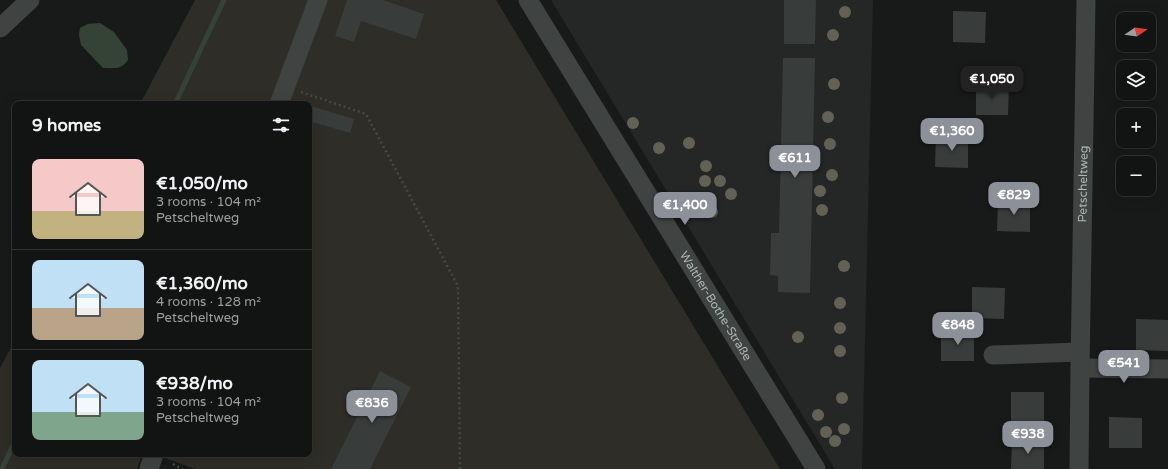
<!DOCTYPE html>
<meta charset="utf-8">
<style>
body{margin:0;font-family:"Varela Round",sans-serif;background:#1b1d1c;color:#f1f3f6;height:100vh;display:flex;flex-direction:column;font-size:15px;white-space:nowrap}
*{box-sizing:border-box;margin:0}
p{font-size:13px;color:#9c9ea0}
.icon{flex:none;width:22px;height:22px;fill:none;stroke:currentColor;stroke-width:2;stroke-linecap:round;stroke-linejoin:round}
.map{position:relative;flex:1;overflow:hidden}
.panel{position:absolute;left:12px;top:101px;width:300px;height:356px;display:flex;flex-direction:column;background:#121413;border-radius:8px;box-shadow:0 4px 16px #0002,0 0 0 1px #313333}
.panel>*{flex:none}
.needle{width:26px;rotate:77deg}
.tools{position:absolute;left:1116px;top:12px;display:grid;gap:8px}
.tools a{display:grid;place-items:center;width:40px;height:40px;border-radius:8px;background:#121413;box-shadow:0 4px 16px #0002,0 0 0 1px #313333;font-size:20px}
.price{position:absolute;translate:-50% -34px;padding:0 9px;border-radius:8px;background:#8c9099;color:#fff;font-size:13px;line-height:26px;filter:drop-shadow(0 1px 2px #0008)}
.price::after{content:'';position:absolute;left:50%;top:24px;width:12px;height:9px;margin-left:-6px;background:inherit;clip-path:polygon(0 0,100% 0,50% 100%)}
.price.selected{background:#222;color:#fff}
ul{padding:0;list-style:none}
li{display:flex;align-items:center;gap:12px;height:100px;padding:0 20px}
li+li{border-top:1px solid #313333}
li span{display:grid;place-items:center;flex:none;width:112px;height:80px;border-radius:8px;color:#555}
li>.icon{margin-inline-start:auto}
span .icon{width:48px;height:48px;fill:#fffc;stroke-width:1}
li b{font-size:17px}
h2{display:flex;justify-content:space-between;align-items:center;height:48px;padding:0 20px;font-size:17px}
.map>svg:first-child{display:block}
.built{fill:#242726}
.green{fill:#2e2d27}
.water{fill:#354337}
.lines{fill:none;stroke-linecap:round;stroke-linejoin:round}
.stream{stroke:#354337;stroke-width:5}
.building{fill:#383c3a}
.path{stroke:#444a46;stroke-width:2.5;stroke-dasharray:2 3;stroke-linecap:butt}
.minor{stroke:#3f4341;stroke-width:19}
.tree{fill:#636054}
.labels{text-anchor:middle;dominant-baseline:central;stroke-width:3.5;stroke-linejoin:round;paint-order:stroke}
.street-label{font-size:12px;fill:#acb8b1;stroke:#131514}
</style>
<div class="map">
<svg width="1168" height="469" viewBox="0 0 1168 469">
<rect width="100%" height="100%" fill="#181a19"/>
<path class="built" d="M 551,0 L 873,0 L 862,469 L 835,469 Z"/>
<path class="green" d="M 195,0 L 496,0 L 780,469 L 195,469 L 154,454 L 309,454 L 309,104 L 140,104 Z
M 15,340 L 15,454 L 142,454 L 137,469 L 0,469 L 0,368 Z"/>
<path class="water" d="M 100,23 L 114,32 L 127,50 L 128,60 C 121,70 115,68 103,68 L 81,45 L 79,35 L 80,28 L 88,24 Z"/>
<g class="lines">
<path class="stream" d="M 175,104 L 224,0
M 2,469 L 15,441"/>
</g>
<path class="building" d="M 347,0 L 383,0 L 424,14 L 416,39 L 361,21 L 354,42 L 335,36 Z
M 784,0 L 816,0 L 815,44 L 784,44 Z
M 953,11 L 986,12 L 985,43 L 953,42 Z
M 783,58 L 815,58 L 810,293 L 778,292 L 778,276 L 770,275 L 771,233 L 779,233 Z
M 976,84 L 1009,85 L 1008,115 L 976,115 Z
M 311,106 L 354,119 L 350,133 L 309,121 L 309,112 Z
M 936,136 L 968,137 L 968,168 L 935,167 Z
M 998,200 L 1030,201 L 1030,232 L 997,231 Z
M 972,287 L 1005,288 L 1004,319 L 972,318 Z
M 1136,319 L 1168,320 L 1168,351 L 1136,350 Z
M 941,330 L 974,330 L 974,361 L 941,361 Z
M 380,371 L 411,387 L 370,469 L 331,469 Z
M 1011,392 L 1044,392 L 1044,423 L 1011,423 Z
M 1109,417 L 1142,418 L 1142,448 L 1109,448 Z
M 1012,440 L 1044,440 L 1044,469 L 1011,469 Z"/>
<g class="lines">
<path class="path" d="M 301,92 L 366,114 L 458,286 L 460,469
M 173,464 L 182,469"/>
<g class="minor">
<path id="s1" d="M 528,0 L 816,469"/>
<path d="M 0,28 L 30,0"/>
<path d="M 279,104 L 318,0"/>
<path d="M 993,355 L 1080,352"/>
<path d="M 1080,368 L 1168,369"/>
<path d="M 149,469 L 154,454"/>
<path id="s2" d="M 1079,469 L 1080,368 L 1086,0"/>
</g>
</g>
<g class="tree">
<circle cx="845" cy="12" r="6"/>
<circle cx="833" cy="35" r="6"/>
<circle cx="834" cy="84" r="6"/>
<circle cx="828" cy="117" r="6"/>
<circle cx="633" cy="123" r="6"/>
<circle cx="689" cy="143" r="6"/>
<circle cx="830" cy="144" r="6"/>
<circle cx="659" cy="148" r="6"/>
<circle cx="706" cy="166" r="6"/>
<circle cx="832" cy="175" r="6"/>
<circle cx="705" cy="181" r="6"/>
<circle cx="720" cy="181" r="6"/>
<circle cx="820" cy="191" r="6"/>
<circle cx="731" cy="194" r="6"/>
<circle cx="822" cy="210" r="6"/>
<circle cx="712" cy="212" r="6"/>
<circle cx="844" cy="266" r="6"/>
<circle cx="840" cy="303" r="6"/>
<circle cx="840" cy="328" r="6"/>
<circle cx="798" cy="337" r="6"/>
<circle cx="840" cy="351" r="6"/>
<circle cx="842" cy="398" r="6"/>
<circle cx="818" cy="415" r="6"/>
<circle cx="844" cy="429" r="6"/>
<circle cx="826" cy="432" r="6"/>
<circle cx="835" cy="441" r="6"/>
</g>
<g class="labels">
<g class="street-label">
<text stroke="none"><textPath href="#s2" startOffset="285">Petscheltweg</textPath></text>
<text stroke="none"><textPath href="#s1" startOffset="359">Walther-Bothe-Straße</textPath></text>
</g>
</g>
</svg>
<div class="tools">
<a><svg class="needle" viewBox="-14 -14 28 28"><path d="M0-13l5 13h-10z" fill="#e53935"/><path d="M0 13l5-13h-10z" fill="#9c9ea0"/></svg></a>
<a><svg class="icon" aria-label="layers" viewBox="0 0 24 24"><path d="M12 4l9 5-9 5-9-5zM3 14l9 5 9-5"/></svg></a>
<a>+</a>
<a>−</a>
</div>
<b class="price selected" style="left:992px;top:100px">€1,050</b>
<b class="price" style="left:952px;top:152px">€1,360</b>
<b class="price" style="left:795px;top:179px">€611</b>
<b class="price" style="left:1014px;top:216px">€829</b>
<b class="price" style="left:685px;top:226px">€1,400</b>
<b class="price" style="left:958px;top:346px">€848</b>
<b class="price" style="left:1124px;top:384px">€541</b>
<b class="price" style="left:372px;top:424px">€836</b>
<b class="price" style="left:1028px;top:455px">€938</b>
<section class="panel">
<h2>9 homes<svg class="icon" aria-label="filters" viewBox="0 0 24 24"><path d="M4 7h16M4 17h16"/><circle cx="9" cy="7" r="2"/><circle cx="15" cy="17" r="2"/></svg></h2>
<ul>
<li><span style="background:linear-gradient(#f6c9c9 65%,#c2b280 0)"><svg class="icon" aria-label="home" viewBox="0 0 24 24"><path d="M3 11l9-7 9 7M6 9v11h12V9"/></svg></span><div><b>€1,050/mo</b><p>3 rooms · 104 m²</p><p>Petscheltweg</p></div></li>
<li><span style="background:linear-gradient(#bfe0f5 60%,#b9a48a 0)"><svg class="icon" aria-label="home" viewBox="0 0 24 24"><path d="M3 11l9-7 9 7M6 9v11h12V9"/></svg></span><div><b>€1,360/mo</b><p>4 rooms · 128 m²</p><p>Petscheltweg</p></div></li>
<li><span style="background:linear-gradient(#bfe0f5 65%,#7fa58c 0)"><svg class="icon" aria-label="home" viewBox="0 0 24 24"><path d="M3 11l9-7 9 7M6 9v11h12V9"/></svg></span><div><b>€938/mo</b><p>3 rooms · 104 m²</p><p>Petscheltweg</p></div></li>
</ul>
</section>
</div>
